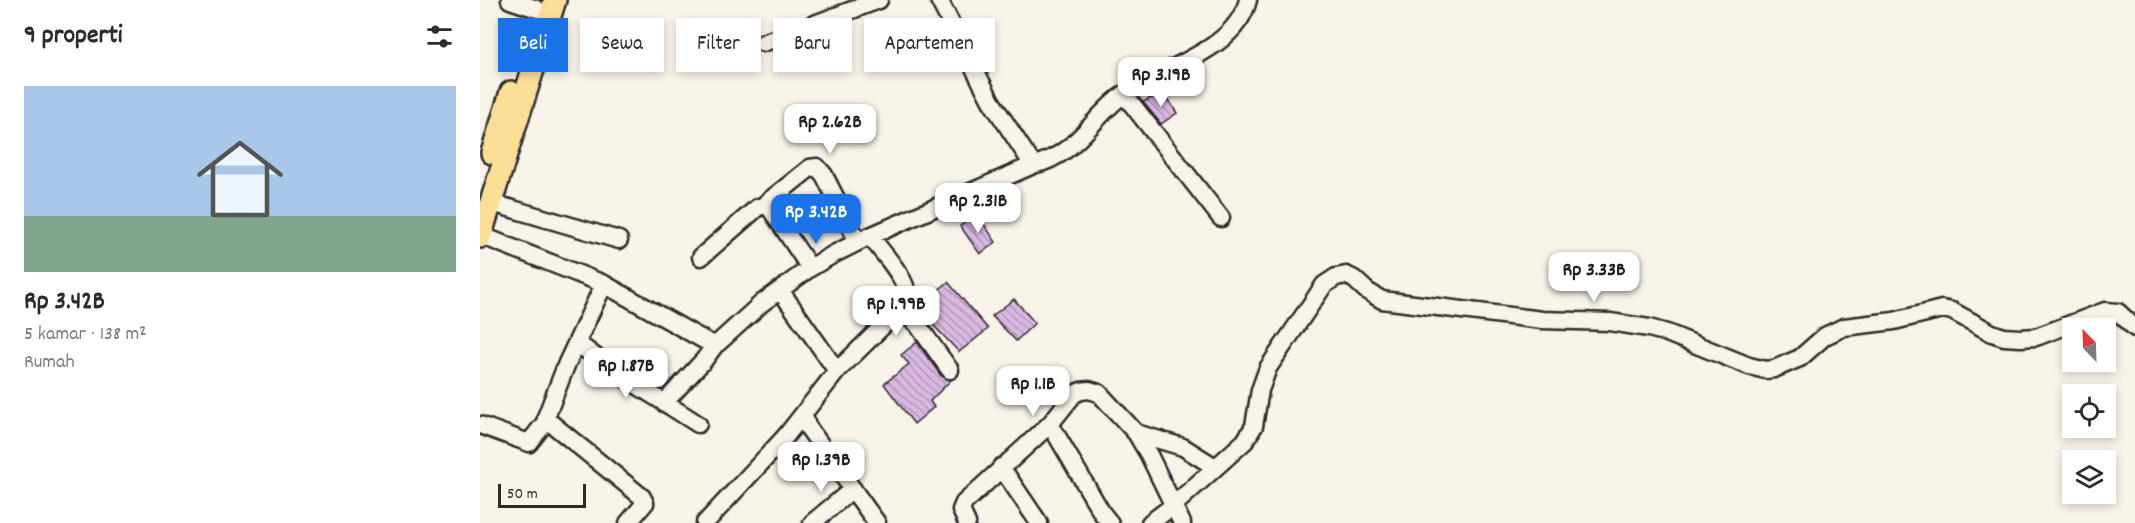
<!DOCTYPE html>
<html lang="id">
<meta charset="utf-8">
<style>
body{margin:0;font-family:Dekko,sans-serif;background:#f7f7f7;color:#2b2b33;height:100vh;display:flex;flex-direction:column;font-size:22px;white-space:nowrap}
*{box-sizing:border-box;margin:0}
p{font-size:20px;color:#7c7c81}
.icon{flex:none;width:33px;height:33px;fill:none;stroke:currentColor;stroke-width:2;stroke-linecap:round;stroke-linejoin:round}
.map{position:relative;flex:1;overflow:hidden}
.drawer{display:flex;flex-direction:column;background:#fff;width:480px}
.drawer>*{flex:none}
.banner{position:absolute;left:18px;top:18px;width:570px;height:54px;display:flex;gap:12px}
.needle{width:39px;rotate:337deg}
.fabs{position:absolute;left:1582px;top:318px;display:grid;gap:12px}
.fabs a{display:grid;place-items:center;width:54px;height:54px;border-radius:0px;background:#fff;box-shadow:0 3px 9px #0003;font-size:30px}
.scale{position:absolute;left:18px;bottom:15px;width:88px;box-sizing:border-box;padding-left:6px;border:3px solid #2b2b2b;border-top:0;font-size:16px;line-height:21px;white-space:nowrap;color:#2b2b2b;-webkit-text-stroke:4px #f7f3e8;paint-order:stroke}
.price{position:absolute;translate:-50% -51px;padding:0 14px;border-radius:12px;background:#fff;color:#222;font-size:20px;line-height:39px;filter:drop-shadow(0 2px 3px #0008)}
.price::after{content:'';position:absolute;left:50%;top:36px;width:18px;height:14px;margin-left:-9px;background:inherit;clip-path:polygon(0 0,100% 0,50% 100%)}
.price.selected{background:#1a73e8;color:#fff}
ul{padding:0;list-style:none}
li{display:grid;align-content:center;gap:12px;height:318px;padding:0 24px}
li span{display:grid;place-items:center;height:186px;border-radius:0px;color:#555}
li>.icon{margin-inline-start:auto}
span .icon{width:108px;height:108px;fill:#fffc;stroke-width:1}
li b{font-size:26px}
h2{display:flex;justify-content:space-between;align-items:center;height:72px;padding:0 24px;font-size:26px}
.chip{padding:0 21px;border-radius:0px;background:#fff;box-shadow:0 3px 9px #0003;font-size:21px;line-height:54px}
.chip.selected{background:#1a73e8;color:#fff}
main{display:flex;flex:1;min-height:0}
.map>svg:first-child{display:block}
.building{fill:url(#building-back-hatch);stroke:#2b2b2b;stroke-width:1.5}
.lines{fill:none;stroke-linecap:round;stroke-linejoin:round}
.minor-casing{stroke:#2b2b2b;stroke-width:21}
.major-casing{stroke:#2b2b2b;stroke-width:26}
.minor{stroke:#f7f3e8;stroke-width:16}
.major{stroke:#fbdf96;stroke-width:21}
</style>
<main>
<section class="drawer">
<h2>9 properti<svg class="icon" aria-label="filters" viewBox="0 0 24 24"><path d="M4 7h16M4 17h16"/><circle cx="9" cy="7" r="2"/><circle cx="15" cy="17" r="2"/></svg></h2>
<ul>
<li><span style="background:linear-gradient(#a9c7e8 70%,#7fa58c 0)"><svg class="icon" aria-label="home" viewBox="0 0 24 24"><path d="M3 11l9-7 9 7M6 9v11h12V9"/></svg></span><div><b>Rp 3.42B</b><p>5 kamar · 138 m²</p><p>Rumah</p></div></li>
</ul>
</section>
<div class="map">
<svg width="1655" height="523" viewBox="0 0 1655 523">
<defs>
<pattern id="building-back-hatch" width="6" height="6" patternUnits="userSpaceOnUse" patternTransform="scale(1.5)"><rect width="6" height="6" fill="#dab7e2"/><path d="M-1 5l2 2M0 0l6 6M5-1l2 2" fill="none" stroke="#b195b7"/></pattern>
</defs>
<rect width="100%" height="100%" fill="#f7f3e8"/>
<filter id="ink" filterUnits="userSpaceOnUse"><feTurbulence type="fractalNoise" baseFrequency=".0167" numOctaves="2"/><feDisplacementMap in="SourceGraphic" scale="12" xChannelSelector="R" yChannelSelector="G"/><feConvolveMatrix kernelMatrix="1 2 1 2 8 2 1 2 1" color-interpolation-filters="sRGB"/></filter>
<g filter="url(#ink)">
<path class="building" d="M 684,92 L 697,113 L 681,124 L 663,102 Z
M 497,214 L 516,242 L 500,254 L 480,226 Z
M 468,282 L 508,329 L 479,352 L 437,308 Z
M 534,299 L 555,323 L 536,341 L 512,316 Z
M 437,342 L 461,376 L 471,380 L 450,401 L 454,407 L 434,424 L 404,384 L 429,364 L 421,355 Z"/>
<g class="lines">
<g class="minor-casing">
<path id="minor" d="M 30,0 L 57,9
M 283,43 L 399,0
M 644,94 L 741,218
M 553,165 C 594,156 609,122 639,98 C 678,68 755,53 768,0
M 12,203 L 139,240
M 285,204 L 330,168 L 337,167 L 344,175 L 378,242
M 0,235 L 124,284 L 231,344 L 238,343 L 282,303 L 330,268 L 354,254 L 390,236 L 553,165 L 511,101 L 459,0
M 390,236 C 400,250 428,279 427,296 C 427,303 423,308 419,313
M 221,257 L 278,207 L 288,205 L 330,268
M 124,284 L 87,363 L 66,417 L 67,420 L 162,497 L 165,503 L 148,523
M 97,343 L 133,370 L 218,424
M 357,371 L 410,319 L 419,313 L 424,313 L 437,324 L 470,370
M 184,403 L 224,360 L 235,345
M 324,415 L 327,426 L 397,523
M 570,424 L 622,513 L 630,523
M 0,425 L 49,443 L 67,420
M 656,433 L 703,447 L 735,467
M 521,467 L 559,523
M 225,523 L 305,437 L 357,371 L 300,290
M 332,523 L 373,489
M 487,523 L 481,510 L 484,503 L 570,424 L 594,394 L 601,391 L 609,390 L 619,393 L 656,433 L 669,455 L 702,523
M 670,523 L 694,505 L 765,441 L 774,426 L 780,390 L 788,368 L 844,285 L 856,277 L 866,275 L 874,279 L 887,291 L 902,300 L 1062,320 L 1130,322 L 1169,328 L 1187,333 L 1269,366 L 1286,370 L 1294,369 L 1320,358 L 1345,336 L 1364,327 L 1414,321 L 1462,309 L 1472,311 L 1512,333 L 1524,337 L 1540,338 L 1556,337 L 1625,311 L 1638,312 L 1655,328"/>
</g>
<g class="major-casing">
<path id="major" d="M 12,153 L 31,92
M 0,237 L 75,0"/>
</g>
<use href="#minor" class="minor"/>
<use href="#major" class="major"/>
</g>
</g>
</svg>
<div class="fabs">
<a><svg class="needle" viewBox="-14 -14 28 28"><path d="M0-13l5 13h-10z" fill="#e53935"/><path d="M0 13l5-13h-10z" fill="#7c7c81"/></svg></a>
<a><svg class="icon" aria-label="locate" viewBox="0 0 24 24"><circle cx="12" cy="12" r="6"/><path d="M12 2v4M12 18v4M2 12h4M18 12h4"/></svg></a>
<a><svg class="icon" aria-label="layers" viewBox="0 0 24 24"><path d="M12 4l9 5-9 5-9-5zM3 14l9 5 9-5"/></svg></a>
</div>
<div class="scale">50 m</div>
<b class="price" style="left:681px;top:108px">Rp 3.19B</b>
<b class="price" style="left:350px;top:155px">Rp 2.62B</b>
<b class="price" style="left:498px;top:234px">Rp 2.31B</b>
<b class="price selected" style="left:336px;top:245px">Rp 3.42B</b>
<b class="price" style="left:1114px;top:303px">Rp 3.33B</b>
<b class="price" style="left:416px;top:337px">Rp 1.99B</b>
<b class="price" style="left:146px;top:399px">Rp 1.87B</b>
<b class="price" style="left:553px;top:417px">Rp 1.1B</b>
<b class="price" style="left:341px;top:493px">Rp 1.39B</b>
<div class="banner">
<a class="chip selected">Beli</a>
<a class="chip">Sewa</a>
<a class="chip">Filter</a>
<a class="chip">Baru</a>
<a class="chip">Apartemen</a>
</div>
</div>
</main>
